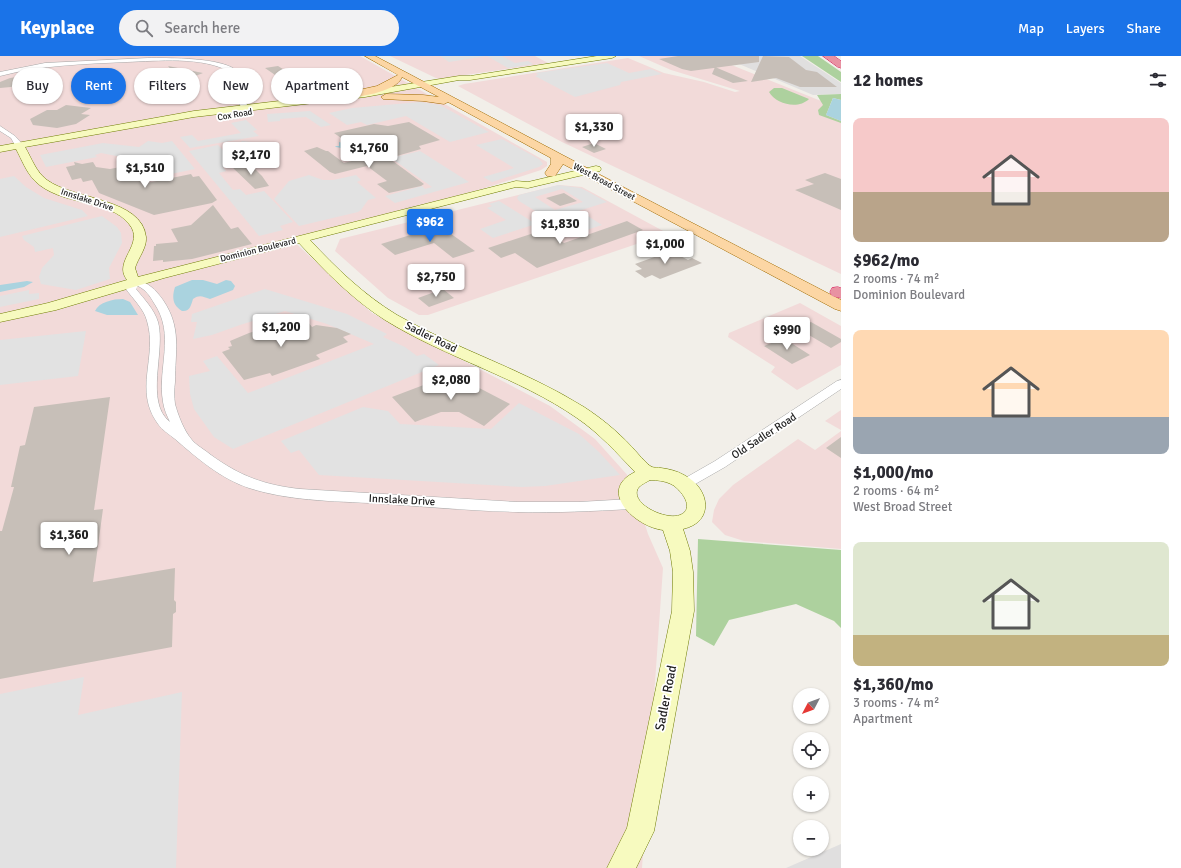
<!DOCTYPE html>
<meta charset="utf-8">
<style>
body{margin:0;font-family:Signika,sans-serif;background:#f2f2f3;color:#2b2b33;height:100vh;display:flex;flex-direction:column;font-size:15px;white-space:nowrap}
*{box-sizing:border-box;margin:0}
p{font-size:13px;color:#7c7c81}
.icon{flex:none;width:22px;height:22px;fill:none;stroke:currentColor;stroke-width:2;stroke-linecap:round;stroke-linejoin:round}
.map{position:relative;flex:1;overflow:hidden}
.side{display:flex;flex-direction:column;background:#fff;width:340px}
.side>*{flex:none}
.hud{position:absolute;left:12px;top:12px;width:380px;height:36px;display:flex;gap:8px}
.needle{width:26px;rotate:229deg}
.tools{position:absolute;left:793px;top:632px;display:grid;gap:8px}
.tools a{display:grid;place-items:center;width:36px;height:36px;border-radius:50%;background:#fff;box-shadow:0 1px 3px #0004;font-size:20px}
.price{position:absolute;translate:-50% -34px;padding:0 9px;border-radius:4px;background:#fff;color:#222;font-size:13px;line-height:26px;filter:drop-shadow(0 1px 2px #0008)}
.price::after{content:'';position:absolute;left:50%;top:24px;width:12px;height:9px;margin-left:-6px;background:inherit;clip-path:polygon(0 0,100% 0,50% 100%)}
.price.selected{background:#1a73e8;color:#fff}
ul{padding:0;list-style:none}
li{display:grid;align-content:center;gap:8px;height:212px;padding:0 12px}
li span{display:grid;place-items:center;height:124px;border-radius:8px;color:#555}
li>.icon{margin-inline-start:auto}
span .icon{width:72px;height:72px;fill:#fffc;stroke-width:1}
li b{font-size:17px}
h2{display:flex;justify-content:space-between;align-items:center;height:48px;padding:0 12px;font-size:17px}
.tag{padding:0 14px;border-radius:18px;background:#fff;box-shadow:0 1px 3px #0004;font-size:14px;line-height:36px}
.tag.selected{background:#1a73e8;color:#fff}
header{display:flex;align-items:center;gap:24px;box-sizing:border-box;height:56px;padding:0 20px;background:#1a73e8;color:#fff}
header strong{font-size:19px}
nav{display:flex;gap:22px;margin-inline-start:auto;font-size:14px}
.search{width:280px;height:36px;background:#f2f2f3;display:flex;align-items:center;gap:10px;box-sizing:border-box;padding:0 14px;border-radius:22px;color:#7c7c81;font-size:15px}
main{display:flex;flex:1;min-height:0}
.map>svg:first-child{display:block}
.residential{fill:#e0dfdf}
.commercial{fill:#f2dad9}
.forest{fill:#add19e}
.parking{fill:#e2e2e2;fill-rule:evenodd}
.water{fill:#aad3df}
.building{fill:#c7bfb8}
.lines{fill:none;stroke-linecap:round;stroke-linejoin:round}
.street-casing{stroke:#a9a9a9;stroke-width:1}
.secondary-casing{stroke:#707d05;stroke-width:1}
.primary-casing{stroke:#a06b00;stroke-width:1}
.highway-casing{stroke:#dc2a67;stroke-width:1}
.street{fill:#fff;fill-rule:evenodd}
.secondary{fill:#f7fabf;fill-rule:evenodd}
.primary{fill:#fcd6a4;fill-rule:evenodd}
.highway{fill:#e892a2;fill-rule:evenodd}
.labels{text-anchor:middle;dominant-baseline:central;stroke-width:3.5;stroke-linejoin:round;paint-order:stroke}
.far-street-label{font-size:9px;fill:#222;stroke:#fff}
.street-label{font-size:11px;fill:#222;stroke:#fff}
.near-street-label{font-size:13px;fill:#222;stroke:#fff}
</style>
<header>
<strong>Keyplace</strong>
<div class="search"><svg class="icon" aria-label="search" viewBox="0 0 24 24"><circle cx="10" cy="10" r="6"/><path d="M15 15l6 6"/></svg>Search here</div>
<nav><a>Map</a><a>Layers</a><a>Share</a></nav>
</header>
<main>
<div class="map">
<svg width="841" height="812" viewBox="0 0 841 812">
<rect width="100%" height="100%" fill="#f2efe9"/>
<path class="residential" d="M 720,0 L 800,0 L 841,27 L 841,38 L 813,39 Z
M 841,788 L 841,812 L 786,812 Z"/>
<path class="commercial" d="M 0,0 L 360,0 L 547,106 L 547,110 L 541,114 L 482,133 L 291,183 L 372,257 L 550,350 L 595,383 L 630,422 L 648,478 L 663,512 L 642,812 L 0,812 Z
M 390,0 L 535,0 L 548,7 L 438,23 Z
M 639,0 L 709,0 L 841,53 L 841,218 L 562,86 L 458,30 L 464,28 L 628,2 L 664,17 L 704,26 L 735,36 L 740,35 L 671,14 Z
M 559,129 L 582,131 L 665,176 L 663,179 L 428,259 L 419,259 L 388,242 L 335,195 L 340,183 Z
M 800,247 L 841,270 L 841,309 L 797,334 L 771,316 L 775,311 L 728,281 L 729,277 Z
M 841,354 L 841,374 L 825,365 Z
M 841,375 L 841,493 L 744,485 L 725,479 L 712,466 L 714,454 L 719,443 L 733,429 L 798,383 L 815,394 Z"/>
<path class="forest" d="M 802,0 L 818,0 L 841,16 L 841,26 Z
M 774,32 L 782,32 L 809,43 C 798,54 776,48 769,36 Z
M 841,38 L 841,44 L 833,42 L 826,59 L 841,65 L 841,67 L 819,59 L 818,54 L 823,49 L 817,39 Z
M 698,483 L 841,494 L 841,572 L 834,565 L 796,548 L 729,564 L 714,590 L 696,580 Z"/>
<path class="parking" d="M 440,0 L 502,0 L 515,7 L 528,5 L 533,8 L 508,12 L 487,0 L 449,6 Z
M 607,7 L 629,17 L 651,13 L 662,18 L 621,26 L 620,29 L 575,41 L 535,20 L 538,19 L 536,17 Z
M 420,46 L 440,49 L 489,76 L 450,86 L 406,60 L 367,69 L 361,66 L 347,69 L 329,57 L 352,52 Z
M 310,55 L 331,69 L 321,71 L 306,61 L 280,63 L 280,65 L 268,66 L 267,58 Z
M 246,64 L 257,74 L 253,75 L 259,80 L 190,92 L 180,81 L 192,79 L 198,85 L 241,77 L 231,67 Z
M 502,83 L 539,103 L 543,108 L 539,111 L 492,126 L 483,121 L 514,112 L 476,89 Z
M 148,85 L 162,87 L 172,85 L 195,113 L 142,124 L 130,106 L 137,104 L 101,97 L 95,99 L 97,101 L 46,111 L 40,99 L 103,87 L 139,91 Z
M 242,85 L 279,89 L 277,94 L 268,102 L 228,98 Z
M 218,89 L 236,108 L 223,111 L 226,115 L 219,117 L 233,134 L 240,133 L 246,139 L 264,135 L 293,166 L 280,170 L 283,174 L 259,180 L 189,95 Z
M 420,95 L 469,126 L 395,147 L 385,140 L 422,130 L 425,133 L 432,131 L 391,102 Z
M 309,119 L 323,124 L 333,124 L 356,119 L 361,124 L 357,126 L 376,142 L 368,144 L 361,154 L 358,156 L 299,170 L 274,143 L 289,125 Z
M 14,120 L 26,131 L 44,142 L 82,154 L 88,160 L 0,181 L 0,123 Z
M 558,129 L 581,132 L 607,146 L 550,164 L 519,145 L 517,142 L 519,139 ZM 562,133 L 583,146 L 555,154 L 535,141 Z
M 499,145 L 536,168 L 493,182 L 480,173 L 506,164 L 487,152 L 492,150 L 489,148 Z
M 583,157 L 602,169 L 568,180 L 549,168 Z
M 102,160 L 117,171 L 121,177 L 122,187 L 109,212 L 110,223 L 76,234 L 41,228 L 39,221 L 42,212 L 54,199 L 53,192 L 35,196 L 34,191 L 24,184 L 22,180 Z
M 265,233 L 347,258 L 387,278 L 383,281 L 405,291 L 417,300 L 424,298 L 439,309 L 233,393 L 214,381 L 194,353 L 190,338 L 189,320 L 210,315 L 203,305 L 217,300 L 248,337 L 374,288 L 327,268 L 285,255 L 240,269 L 212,279 L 193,283 L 197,266 L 191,266 L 192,258 Z
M 29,234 L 29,238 L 39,237 L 39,243 L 0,251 L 0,240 Z
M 86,275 L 78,320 L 0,329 L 0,284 Z
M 519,347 L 579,378 L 599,396 L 620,419 L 545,430 L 522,431 L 319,419 L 299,394 L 291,397 L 281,385 L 363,351 L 388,355 L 400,368 L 491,373 Z
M 84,621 L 78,659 L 182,636 L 176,812 L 0,812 L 0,638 Z"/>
<path class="water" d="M 833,42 L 841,44 L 841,65 L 826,59 Z
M 339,86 L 347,88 L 359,86 L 352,89 L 358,89 L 362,94 L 369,95 L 373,97 L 373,98 L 369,99 L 371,97 L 369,95 L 359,96 L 358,93 L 350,92 L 347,96 C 349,97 363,100 366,100 L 347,97 L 345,96 L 347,94 L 346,93 L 336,91 L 335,90 L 339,90 Z
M 192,224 L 203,224 L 217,228 L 226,224 L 231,225 L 235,230 L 233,234 L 210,243 C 203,241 200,238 193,243 C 191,249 190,256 182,255 C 172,249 172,241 175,231 Z
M 27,225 L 33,226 L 24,231 L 0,236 L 0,229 Z
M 123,243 L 130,246 L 138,259 L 107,259 L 95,255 C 99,246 113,243 123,243 Z"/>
<path class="building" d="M 678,0 L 759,0 L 759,6 L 691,15 L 682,13 L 659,3 Z
M 763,0 L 789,1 L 806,14 L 817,16 L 837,31 L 800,31 L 776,22 L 751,26 Z
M 168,10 L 203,17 L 188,23 L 180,24 Z
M 278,10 L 291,18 L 278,21 L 265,12 Z
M 715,11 L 748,25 L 733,27 L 712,18 Z
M 32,19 L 33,22 L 11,31 L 0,32 L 0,26 L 10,22 Z
M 66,49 L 91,52 L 81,58 L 90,59 L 76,68 L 57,72 L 33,69 L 30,63 L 47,54 L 57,54 Z
M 409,66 L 440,84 L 419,90 L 421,93 L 390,102 L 362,84 L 348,87 L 334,77 L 374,68 L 388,70 Z
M 594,87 L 606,93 L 594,97 L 582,91 Z
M 317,91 L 326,95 L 328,95 L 344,107 L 382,97 L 424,128 L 421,130 L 389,137 L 377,128 L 387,125 L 367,110 L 335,118 L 330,116 L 304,95 Z
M 74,106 L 82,108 L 93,106 L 96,111 L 110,113 L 125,110 L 128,114 L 134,115 L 142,128 L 191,118 L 193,121 L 199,120 L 217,144 L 212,147 L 154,159 L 99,137 L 92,124 L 83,126 L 81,122 L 72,124 L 66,111 L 75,109 Z
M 245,108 L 252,110 L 262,120 L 269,130 L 255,133 L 232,111 Z
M 825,117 L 841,123 L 841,154 L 795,134 L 814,128 L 805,124 Z
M 564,137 L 577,145 L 560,150 L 546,142 Z
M 213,149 L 231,173 L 238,171 L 252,188 L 192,203 L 163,206 L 163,204 L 153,205 L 154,190 L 156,190 L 156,188 L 178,186 L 171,173 L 191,169 Z
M 627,165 L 643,174 L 537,212 L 515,197 L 501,202 L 488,192 L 543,174 L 564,187 Z
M 440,170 L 475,195 L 453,202 L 434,187 L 395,199 L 381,188 Z
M 671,195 L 688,204 L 692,202 L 702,207 L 660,223 L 652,219 L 645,222 L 635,215 L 642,213 L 635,208 Z
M 443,233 L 454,242 L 429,251 L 418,242 Z
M 290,264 L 301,269 L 308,266 L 312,271 L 316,269 L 337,272 L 351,278 L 343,281 L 348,286 L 316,299 L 320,303 L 272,320 L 270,317 L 244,324 L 222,296 L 230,293 L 228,291 L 232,290 L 230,285 L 249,277 Z
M 811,266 L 841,283 L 841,286 L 831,292 L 797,272 Z
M 781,283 L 788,285 L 810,299 L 792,308 L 764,290 Z
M 442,322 L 462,323 L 510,348 L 484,370 L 459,356 L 441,356 L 415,366 L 392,341 Z
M 110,341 L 94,454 L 103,453 L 93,526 L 175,512 L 174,544 L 176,546 L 176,556 L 173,558 L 172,591 L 0,623 L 0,475 L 2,475 L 14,431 L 11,431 L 20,390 L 25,389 L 34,351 Z
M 841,381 L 841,402 L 826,392 Z"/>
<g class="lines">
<g class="street-casing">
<path id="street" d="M 148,2 C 167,2 225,1 238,16 C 242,22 240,30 242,37 C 243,42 246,46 248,51 L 245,53 C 231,47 239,21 230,16 C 203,0 157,5 127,6 C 84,8 42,9 0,20 L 0,16 L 45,7 Z
M 0,70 L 15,80 L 23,89 L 22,91 L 16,91 L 11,82 L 0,75 Z
M 135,223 C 149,227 155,233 163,244 C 182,272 175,295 175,326 C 174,333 174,341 175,348 C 178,359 184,375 192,384 C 196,389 205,394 211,399 C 240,420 264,429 300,433 L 517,446 L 579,446 L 631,443 L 636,444 L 638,448 L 636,452 L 631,453 C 593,455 556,457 518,456 C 474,455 430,451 387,448 C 341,445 293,446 249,432 C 221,423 197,402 175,383 C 169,378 162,374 158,368 C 133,334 158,301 147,265 C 144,253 133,243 126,233 L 132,224 ZM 138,230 C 146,234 150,240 154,247 C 176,279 157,312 163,346 C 164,353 167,360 170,366 C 144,346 166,295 158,266 C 154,253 144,243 136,233 Z
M 841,324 L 841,333 L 725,411 L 690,431 L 685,433 L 680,431 L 678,428 L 680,425 L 715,405 L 837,325 Z"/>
</g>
<g class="secondary-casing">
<path id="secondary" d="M 597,0 L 616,0 L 612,2 L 470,24 L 459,24 L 365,41 L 194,61 L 25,91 C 32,103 36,116 47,124 C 74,144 142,142 146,181 C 147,192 138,202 135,212 L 138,221 L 516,125 L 528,126 L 596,110 L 600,111 L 601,113 L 600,115 L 528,132 L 516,131 L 310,184 C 336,212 364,239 397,259 C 458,294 525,314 584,351 C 601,362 617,375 631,390 C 635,394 647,409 652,411 C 654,412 658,411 661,412 C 669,413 677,415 684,419 C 710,432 715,466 683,473 L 690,495 L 693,516 L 694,555 L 654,775 L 636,812 L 607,812 L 627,772 L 672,555 L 673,516 L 670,495 L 663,474 C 636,471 596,435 635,416 C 617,397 599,377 577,362 C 518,321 446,302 385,264 C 352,243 325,215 299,187 L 164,222 L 56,254 L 0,266 L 0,258 L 48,247 L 127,224 C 112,205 146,188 129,168 C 110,143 60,150 35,125 C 26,116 22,104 16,93 L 0,96 L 0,90 L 194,55 L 365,35 L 459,20 L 470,20 ZM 650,424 C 657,424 665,425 671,428 C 681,433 696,453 680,459 C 665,465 627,446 639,431 C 642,428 647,426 650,424 Z"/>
</g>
<g class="primary-casing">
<path id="primary" d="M 365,0 L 375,0 L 625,132 L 841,244 L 841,255 L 835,253 L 563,108 L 555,120 L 547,120 L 545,117 L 551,108 L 551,102 L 448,46 L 444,48 L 423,45 L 383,43 L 381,41 L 386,38 L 423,39 L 439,41 L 402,21 C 396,37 355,41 339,44 L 336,43 L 334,41 L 336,39 L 377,30 L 398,19 Z"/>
</g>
<g class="highway-casing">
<path id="highway" d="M 823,0 L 834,0 L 841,5 L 841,12 L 838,11 Z
M 838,231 L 841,232 L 841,242 L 832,240 L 830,236 L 832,232 Z"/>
</g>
<use href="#street" class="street"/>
<use href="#secondary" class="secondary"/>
<use href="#primary" class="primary"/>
<use href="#highway" class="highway"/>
</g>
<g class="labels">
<g class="far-street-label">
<text transform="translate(235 59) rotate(-10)">Cox Road</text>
<text transform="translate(604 126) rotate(28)">West Broad Street</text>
<text transform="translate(87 144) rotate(18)">Innslake Drive</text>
<text transform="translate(258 194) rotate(-14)">Dominion Boulevard</text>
</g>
<g class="street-label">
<text transform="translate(431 281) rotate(26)">Sadler Road</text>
<text transform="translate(764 380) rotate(-33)">Old Sadler Road</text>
<text transform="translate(402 444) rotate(3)">Innslake Drive</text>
</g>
<g class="near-street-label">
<text transform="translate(666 642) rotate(-79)">Sadler Road</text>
</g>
</g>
</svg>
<div class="tools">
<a><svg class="needle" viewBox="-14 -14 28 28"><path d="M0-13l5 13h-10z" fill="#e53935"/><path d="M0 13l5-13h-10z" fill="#7c7c81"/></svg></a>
<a><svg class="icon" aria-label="locate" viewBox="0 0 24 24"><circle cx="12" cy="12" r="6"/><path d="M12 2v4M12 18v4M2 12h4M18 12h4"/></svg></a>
<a>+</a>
<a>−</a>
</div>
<b class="price" style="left:594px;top:92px">$1,330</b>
<b class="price" style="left:369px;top:113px">$1,760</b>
<b class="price" style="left:251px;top:120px">$2,170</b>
<b class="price" style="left:145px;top:133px">$1,510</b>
<b class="price selected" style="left:430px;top:187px">$962</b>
<b class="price" style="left:560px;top:189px">$1,830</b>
<b class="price" style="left:665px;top:209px">$1,000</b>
<b class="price" style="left:436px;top:242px">$2,750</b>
<b class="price" style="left:281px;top:292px">$1,200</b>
<b class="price" style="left:787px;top:295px">$990</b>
<b class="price" style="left:451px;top:345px">$2,080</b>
<b class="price" style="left:69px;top:500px">$1,360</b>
<div class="hud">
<a class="tag">Buy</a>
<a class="tag selected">Rent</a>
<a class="tag">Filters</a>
<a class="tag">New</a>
<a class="tag">Apartment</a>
</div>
</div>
<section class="side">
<h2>12 homes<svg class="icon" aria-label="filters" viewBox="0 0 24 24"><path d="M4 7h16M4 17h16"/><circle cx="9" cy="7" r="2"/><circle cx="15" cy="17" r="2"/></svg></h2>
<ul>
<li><span style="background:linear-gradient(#f6c9c9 60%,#b9a48a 0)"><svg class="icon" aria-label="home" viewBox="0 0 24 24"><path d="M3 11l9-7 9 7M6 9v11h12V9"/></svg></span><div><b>$962/mo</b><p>2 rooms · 74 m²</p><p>Dominion Boulevard</p></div></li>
<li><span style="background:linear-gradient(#ffd9b3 70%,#9aa5b1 0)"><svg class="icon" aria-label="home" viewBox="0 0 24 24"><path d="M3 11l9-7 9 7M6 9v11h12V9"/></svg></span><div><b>$1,000/mo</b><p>2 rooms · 64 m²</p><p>West Broad Street</p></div></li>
<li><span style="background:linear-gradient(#dfe7d0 75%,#c2b280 0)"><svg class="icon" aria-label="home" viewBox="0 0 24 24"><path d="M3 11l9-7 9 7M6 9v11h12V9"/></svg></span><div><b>$1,360/mo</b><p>3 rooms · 74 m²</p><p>Apartment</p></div></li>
</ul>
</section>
</main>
